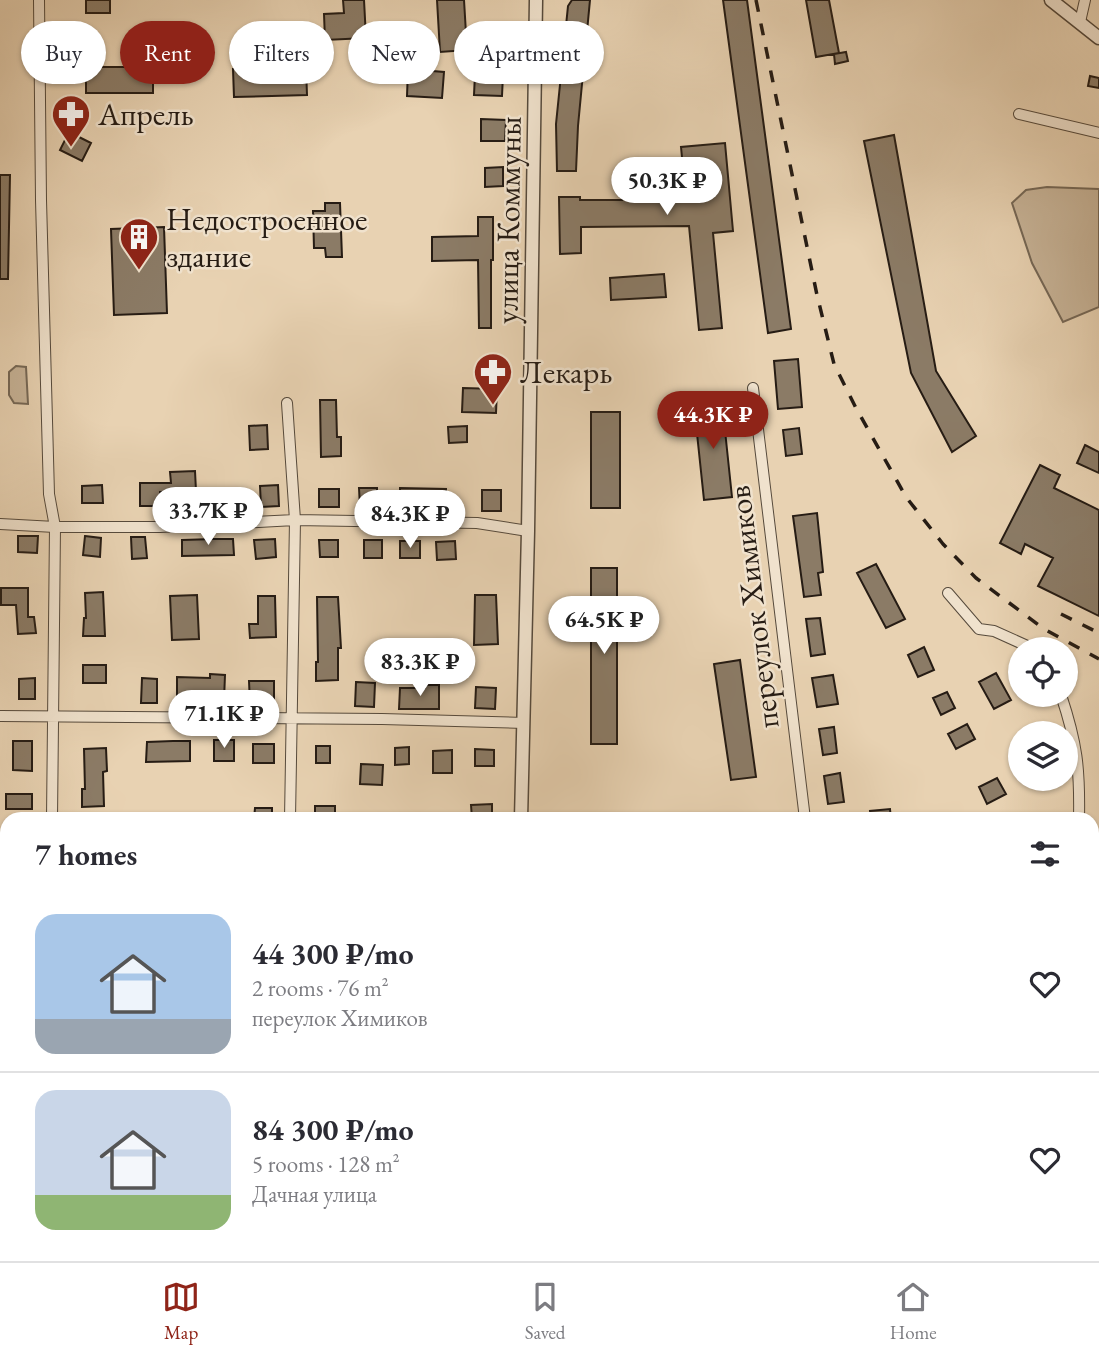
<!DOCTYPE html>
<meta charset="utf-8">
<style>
body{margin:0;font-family:"EB Garamond",serif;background:#f7f7f7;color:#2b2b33;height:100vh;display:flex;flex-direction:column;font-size:26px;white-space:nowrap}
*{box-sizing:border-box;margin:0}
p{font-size:23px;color:#7c7c81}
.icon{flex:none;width:38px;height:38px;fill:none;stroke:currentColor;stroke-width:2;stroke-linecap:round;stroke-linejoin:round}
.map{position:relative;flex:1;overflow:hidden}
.drawer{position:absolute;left:0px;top:812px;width:1099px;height:450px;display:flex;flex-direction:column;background:#fff;border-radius:21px 21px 0 0;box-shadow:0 2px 5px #0004}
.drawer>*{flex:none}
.guide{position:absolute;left:21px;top:21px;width:700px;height:63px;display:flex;gap:14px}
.buttons{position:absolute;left:1008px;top:637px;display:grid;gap:14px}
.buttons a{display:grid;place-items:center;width:70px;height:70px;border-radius:50%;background:#fff;box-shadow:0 2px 5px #0004;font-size:35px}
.price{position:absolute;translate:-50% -60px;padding:0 16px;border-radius:24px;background:#fff;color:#222;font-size:23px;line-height:46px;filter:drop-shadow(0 2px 4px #0008)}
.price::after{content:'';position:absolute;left:50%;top:42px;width:21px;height:16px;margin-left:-10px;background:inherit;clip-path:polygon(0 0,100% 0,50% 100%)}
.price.current{background:#8f2418;color:#fff}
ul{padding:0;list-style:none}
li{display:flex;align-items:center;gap:21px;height:175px;padding:0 35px}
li+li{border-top:2px solid #e1e1e2}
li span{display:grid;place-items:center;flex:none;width:196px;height:140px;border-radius:21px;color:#555}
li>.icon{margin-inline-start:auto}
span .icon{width:84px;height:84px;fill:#fffc;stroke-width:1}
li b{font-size:30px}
h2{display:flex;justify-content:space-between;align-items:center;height:84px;padding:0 35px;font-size:30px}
.tag{padding:0 24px;border-radius:32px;background:#fff;box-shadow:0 2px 5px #0004;font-size:24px;line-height:63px}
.tag.current{background:#8f2418;color:#fff}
.tabs{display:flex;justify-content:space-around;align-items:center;height:98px;border-top:2px solid #e1e1e2;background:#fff;font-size:19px;color:#7c7c81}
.tabs a{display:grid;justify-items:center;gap:4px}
.tabs .current{color:#8f2418}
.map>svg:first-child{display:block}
.green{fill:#c7b397;stroke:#766856;stroke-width:2}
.building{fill:#8b7b66;stroke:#261c14;stroke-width:2}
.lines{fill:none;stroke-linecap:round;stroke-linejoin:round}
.minor-casing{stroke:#564a3c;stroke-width:12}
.tertiary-casing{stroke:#564a3c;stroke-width:15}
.minor{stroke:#f0e2cd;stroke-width:10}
.tertiary{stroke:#f0e2cd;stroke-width:12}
.rail{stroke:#261c14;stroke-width:3.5;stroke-dasharray:12 12;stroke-linecap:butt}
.labels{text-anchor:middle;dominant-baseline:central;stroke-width:5;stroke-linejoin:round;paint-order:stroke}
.poi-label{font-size:32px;fill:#261c14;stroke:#f0e2cd;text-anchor:start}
.street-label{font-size:32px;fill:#261c14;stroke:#f0e2cd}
</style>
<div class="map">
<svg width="1099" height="1261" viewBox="0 0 1099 1261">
<rect width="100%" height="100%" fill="#e8d2b2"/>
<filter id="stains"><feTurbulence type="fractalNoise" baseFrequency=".00286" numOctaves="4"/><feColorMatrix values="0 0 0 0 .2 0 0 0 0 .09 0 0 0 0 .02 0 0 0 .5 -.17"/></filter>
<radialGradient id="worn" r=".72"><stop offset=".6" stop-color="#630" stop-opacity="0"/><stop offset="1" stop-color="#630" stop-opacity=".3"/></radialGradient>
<path class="green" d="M 1047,187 L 1099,189 L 1099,307 L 1063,322 L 1032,263 L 1012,203 L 1026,190 Z
M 16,366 L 26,367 L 28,404 L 14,403 L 9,395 L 9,372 Z"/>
<path class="building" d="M 86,0 L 110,0 L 110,13 L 86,13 Z
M 343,0 L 364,0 L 366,38 L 325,40 L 324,14 L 344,13 Z
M 437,0 L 464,0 L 467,50 L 440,52 Z
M 572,0 L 590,0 L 578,126 L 576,171 L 557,171 L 556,124 L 568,6 Z
M 723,0 L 747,0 L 791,329 L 768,333 Z
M 806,0 L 829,0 L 839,53 L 816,57 Z
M 846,52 L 848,61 L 835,64 L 834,54 Z
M 86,67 L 153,67 L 153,93 L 86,93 Z
M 306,67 L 307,95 L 234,97 L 233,69 Z
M 408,69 L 444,72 L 442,98 L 407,96 Z
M 475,74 L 503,75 L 502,96 L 474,95 Z
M 1090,76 L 1099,78 L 1099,88 L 1088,86 Z
M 481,119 L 506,120 L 505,141 L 481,141 Z
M 69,132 L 91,143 L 82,161 L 60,150 Z
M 894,135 L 936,371 L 976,436 L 952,452 L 911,373 L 864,141 Z
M 725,143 L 733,231 L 713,233 L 722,328 L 699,330 L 689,226 L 581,227 L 581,253 L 560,254 L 559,197 L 580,197 L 580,200 L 622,200 L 621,163 L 643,162 L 644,199 L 686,199 L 681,147 Z
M 503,167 L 503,186 L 485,187 L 485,168 Z
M 0,175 L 10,175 L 8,279 L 0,279 Z
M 325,203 L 340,203 L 342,257 L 326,257 L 325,248 L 314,248 L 313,211 L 325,211 Z
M 478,217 L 493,217 L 493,260 L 491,260 L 491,328 L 479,328 L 478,260 L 432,261 L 432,237 L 478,236 Z
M 164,227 L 167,313 L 114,315 L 111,229 Z
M 664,274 L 666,297 L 611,300 L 610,278 Z
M 798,359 L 802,407 L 778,409 L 774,361 Z
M 463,388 L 497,389 L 496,413 L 462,412 Z
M 320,400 L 336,400 L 337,437 L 341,437 L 341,456 L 321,457 Z
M 722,402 L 732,497 L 704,500 L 694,405 Z
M 591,412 L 620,412 L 620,508 L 591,508 Z
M 267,425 L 268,449 L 250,450 L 249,426 Z
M 467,426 L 467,442 L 449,443 L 448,427 Z
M 799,428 L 802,454 L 786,456 L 783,430 Z
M 1085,445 L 1099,452 L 1099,473 L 1077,463 Z
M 1040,465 L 1060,475 L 1054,488 L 1099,510 L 1099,616 L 1038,586 L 1053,558 L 1025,544 L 1021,554 L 1000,543 Z
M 195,471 L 196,491 L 160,492 L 160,506 L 140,506 L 140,483 L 171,483 L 170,472 Z
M 102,485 L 103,503 L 82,503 L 82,486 Z
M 278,485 L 279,506 L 261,507 L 260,486 Z
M 359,488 L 377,488 L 377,507 L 360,507 Z
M 400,488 L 446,489 L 445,509 L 434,509 L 434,505 L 400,507 Z
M 240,489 L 240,504 L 222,504 L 222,490 Z
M 319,489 L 339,489 L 339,507 L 319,507 Z
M 482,490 L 501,490 L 501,511 L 482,511 Z
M 817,513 L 823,572 L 818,573 L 821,595 L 804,597 L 793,516 Z
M 18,536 L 38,536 L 37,553 L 18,552 Z
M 85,536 L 101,538 L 100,557 L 83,555 Z
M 131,537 L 145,537 L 147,558 L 132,559 Z
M 214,539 L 233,539 L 234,555 L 182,556 L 182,540 Z
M 275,539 L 276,557 L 256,559 L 254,540 Z
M 319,540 L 338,540 L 338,557 L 320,557 Z
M 364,540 L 382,540 L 382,558 L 364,558 Z
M 400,541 L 420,541 L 420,558 L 400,558 Z
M 455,541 L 456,559 L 437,560 L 436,542 Z
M 876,564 L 905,619 L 886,628 L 857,573 Z
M 591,568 L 617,568 L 617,744 L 591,744 Z
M 1,588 L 28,588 L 28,617 L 34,617 L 36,633 L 18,634 L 16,605 L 1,605 Z
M 103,592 L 105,636 L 83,636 L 84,618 L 86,618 L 85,593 Z
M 197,595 L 199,639 L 172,640 L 170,596 Z
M 475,595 L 496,595 L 498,644 L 474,645 Z
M 258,596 L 275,596 L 276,637 L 250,638 L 249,624 L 258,624 Z
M 317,597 L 338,597 L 341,648 L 338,648 L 338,680 L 316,681 L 316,662 L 318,662 Z
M 820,618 L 825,654 L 811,656 L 806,619 Z
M 924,647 L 934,670 L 918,677 L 908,655 Z
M 740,660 L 756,777 L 731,780 L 714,664 Z
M 83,665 L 106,665 L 106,683 L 83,683 Z
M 996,673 L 1011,700 L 994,709 L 979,682 Z
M 210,674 L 225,675 L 224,700 L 177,700 L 177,677 L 210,678 Z
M 833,675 L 838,704 L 817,707 L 812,678 Z
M 35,678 L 35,699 L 19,699 L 19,679 Z
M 142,678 L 157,679 L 157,703 L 141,703 Z
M 249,681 L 274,681 L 274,704 L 250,704 Z
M 356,682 L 375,683 L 374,707 L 355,706 Z
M 425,685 L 439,685 L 439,709 L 399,709 L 400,688 L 425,688 Z
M 476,687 L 496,688 L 495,709 L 475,708 Z
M 947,692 L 955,708 L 941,715 L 933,698 Z
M 967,724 L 975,739 L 956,749 L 948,734 Z
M 834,727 L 837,753 L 823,755 L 819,729 Z
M 214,740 L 234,740 L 234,761 L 214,761 Z
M 13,741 L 32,741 L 32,771 L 13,770 Z
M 173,741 L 190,741 L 190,761 L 146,762 L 147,742 Z
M 253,744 L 274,744 L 274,763 L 253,763 Z
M 316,746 L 330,746 L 330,763 L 316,763 Z
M 409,747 L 409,764 L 395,765 L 395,748 Z
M 106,748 L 107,771 L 103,772 L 104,806 L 82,807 L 82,789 L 85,789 L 84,749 Z
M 475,749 L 494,750 L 494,766 L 475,766 Z
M 452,750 L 452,773 L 433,773 L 433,751 Z
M 361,764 L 383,765 L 382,785 L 360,784 Z
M 840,773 L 844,802 L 828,804 L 824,776 Z
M 997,778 L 1006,794 L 987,804 L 979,787 Z
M 6,794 L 32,794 L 32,809 L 6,809 Z
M 492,804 L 492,819 L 472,819 L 471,805 Z
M 315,806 L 335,806 L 335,819 L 315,819 Z
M 255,808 L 272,808 L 272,819 L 254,819 Z
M 890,809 L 891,819 L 871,819 L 870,811 Z"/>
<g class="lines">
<g class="minor-casing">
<path id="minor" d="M 39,0 L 41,200 L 49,494 L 55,527 L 52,819
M 1080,22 L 1085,0
M 1019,114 L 1099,133
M 753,388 L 805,819
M 287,403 L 295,520 L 290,819
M 0,524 L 55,527 L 160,527 L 295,520 L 477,523 L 528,531
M 948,593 L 979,629 L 994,631 L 1034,649
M 1061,695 C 1077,743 1080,768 1079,819
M 0,716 L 382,719 L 524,723
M 0,1033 L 7,1033
M 1092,1047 L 1099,1047
M 49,1261 L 49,1255
M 1067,1261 L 1067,1255"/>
</g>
<g class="tertiary-casing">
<path id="tertiary" d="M 1051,0 L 1099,38
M 521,819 L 528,531 L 536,0
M 508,1261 L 509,1255"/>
</g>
<use href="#minor" class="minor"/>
<use href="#tertiary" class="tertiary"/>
<path class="rail" d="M 756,0 L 817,295 L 834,364 L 856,408 L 906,497 L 943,544 L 976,578 L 1044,629 L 1099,659
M 1061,614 L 1099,633"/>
</g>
<defs>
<g id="pharmacy-pin" transform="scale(2.0125)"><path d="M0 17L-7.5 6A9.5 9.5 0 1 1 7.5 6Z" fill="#8f2418" stroke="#f0e2cd"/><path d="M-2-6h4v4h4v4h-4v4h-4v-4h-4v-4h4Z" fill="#fff"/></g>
<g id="building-pin" transform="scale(2.0125)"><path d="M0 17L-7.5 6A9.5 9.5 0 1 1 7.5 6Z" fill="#8f2418" stroke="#f0e2cd"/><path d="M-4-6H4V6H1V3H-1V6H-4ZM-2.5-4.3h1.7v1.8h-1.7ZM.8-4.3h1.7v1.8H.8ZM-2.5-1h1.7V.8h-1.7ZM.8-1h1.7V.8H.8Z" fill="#fff"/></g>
</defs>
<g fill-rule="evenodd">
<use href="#pharmacy-pin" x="71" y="114"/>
<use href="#building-pin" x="139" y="237"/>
<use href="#pharmacy-pin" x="493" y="372"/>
</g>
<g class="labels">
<g class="poi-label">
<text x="98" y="114">Апрель</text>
<text x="166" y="219">Недостроенное<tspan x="166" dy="37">здание</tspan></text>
<text x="520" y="372">Лекарь</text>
</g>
<g class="street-label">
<text transform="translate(508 220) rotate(-89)">улица Коммуны</text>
<text transform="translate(753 607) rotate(-97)">переулок Химиков</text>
</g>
</g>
<rect width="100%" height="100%" filter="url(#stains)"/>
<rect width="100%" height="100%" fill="url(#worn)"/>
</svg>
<div class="buttons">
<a><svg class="icon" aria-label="locate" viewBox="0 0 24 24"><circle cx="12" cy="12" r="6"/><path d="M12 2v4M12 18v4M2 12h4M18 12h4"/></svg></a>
<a><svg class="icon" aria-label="layers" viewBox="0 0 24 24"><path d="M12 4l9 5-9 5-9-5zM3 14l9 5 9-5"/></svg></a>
</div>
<b class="price" style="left:667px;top:217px">50.3K ₽</b>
<b class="price current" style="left:713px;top:451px">44.3K ₽</b>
<b class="price" style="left:208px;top:547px">33.7K ₽</b>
<b class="price" style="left:410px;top:550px">84.3K ₽</b>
<b class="price" style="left:604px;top:656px">64.5K ₽</b>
<b class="price" style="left:420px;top:698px">83.3K ₽</b>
<b class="price" style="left:224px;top:750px">71.1K ₽</b>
<div class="guide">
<a class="tag">Buy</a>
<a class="tag current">Rent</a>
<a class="tag">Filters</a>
<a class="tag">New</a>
<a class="tag">Apartment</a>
</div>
<section class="drawer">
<h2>7 homes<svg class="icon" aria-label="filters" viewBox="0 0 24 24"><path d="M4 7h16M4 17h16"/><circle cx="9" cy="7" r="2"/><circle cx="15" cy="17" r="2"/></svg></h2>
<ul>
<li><span style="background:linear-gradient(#a9c7e8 75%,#9aa5b1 0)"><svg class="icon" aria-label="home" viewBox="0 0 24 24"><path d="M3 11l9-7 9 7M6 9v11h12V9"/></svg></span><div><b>44 300 ₽/mo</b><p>2 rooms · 76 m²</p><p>переулок Химиков</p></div><svg class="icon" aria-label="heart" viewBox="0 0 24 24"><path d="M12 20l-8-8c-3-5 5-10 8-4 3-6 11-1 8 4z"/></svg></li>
<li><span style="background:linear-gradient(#c9d6e8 75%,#8fb573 0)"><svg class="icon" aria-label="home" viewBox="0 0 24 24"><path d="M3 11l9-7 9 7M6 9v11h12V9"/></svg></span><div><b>84 300 ₽/mo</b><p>5 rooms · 128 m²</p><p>Дачная улица</p></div><svg class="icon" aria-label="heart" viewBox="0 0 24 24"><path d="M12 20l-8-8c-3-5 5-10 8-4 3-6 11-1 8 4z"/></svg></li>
</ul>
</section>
</div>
<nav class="tabs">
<a class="current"><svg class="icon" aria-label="map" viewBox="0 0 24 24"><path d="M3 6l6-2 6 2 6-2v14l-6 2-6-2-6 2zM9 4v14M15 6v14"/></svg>Map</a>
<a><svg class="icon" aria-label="saved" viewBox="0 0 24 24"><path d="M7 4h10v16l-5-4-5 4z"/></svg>Saved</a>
<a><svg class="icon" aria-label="home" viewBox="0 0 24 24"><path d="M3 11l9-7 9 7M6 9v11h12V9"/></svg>Home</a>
</nav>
